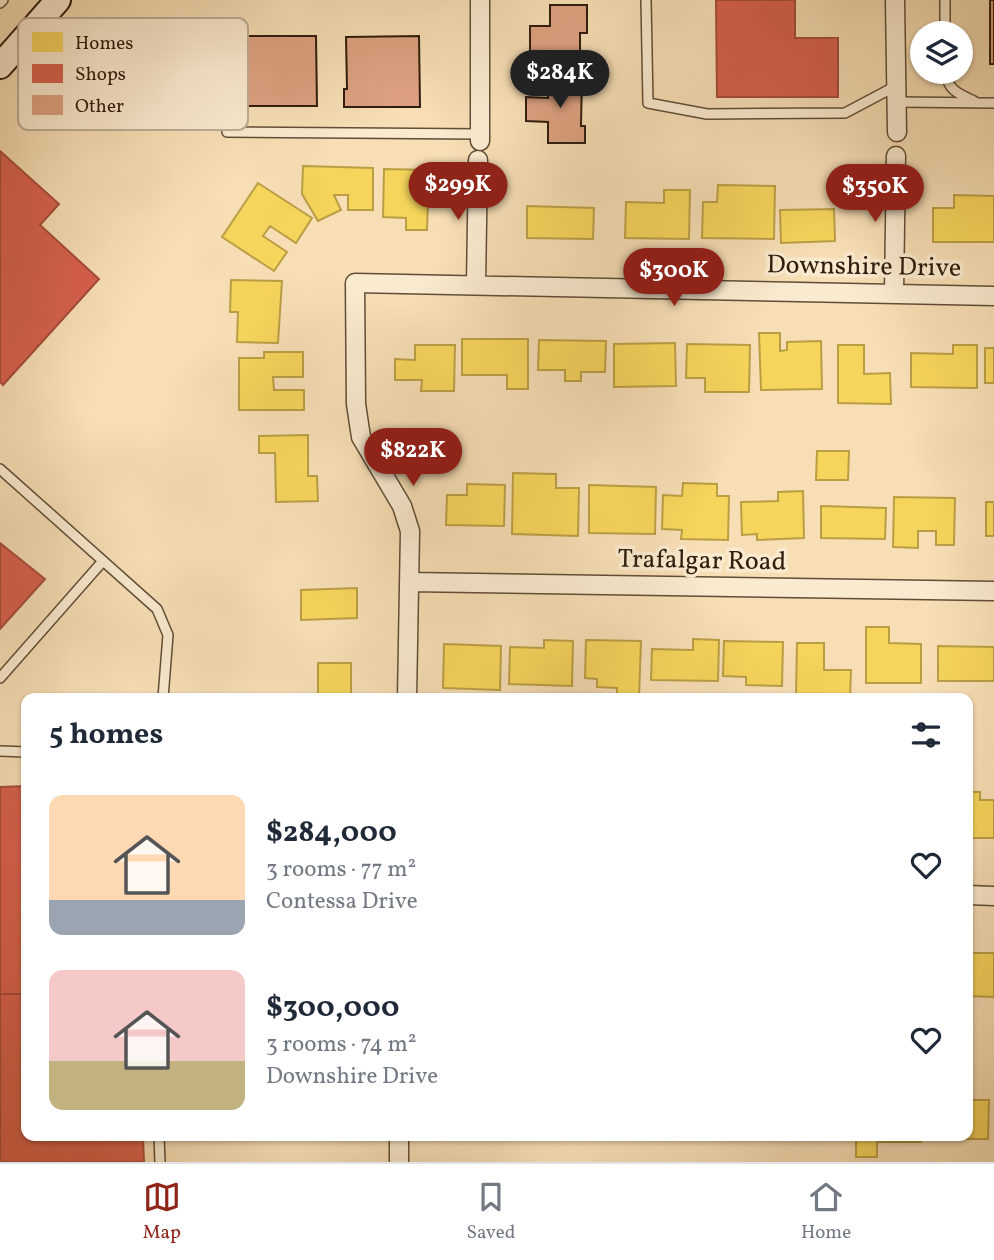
<!DOCTYPE html>
<meta charset="utf-8">
<style>
body{margin:0;font-family:Vollkorn,serif;background:#f2f2f3;color:#1f2937;height:100vh;display:flex;flex-direction:column;font-size:26px;white-space:nowrap}
*{box-sizing:border-box;margin:0}
p{font-size:23px;color:#747a83}
.icon{flex:none;width:38px;height:38px;fill:none;stroke:currentColor;stroke-width:2;stroke-linecap:round;stroke-linejoin:round}
.map{position:relative;flex:1;overflow:hidden}
.side{position:absolute;left:21px;top:693px;width:952px;height:448px;display:flex;flex-direction:column;background:#fff;border-radius:14px;box-shadow:0 2px 5px #0004}
.side>*{flex:none}
.fabs{position:absolute;left:910px;top:21px;display:grid;gap:14px}
.fabs a{display:grid;place-items:center;width:63px;height:63px;border-radius:50%;background:#fff;box-shadow:0 2px 5px #0004;font-size:35px}
.price{position:absolute;translate:-50% -60px;padding:0 16px;border-radius:24px;background:#8f2418;color:#fff;font-size:23px;line-height:46px;filter:drop-shadow(0 2px 4px #0008)}
.price::after{content:'';position:absolute;left:50%;top:42px;width:21px;height:16px;margin-left:-10px;background:inherit;clip-path:polygon(0 0,100% 0,50% 100%)}
.price.current{background:#222;color:#fff}
ul{padding:0;list-style:none}
li{display:flex;align-items:center;gap:21px;height:175px;padding:0 28px}
li span{display:grid;place-items:center;flex:none;width:196px;height:140px;border-radius:14px;color:#555}
li>.icon{margin-inline-start:auto}
span .icon{width:84px;height:84px;fill:#fffc;stroke-width:1}
li b{font-size:30px}
h2{display:flex;justify-content:space-between;align-items:center;height:84px;padding:0 28px;font-size:30px}
.tab-bar{display:flex;justify-content:space-around;align-items:center;height:98px;border-top:2px solid #e0e1e3;background:#fff;font-size:19px;color:#747a83}
.tab-bar a{display:grid;justify-items:center;gap:4px}
.tab-bar .current{color:#8f2418}
.map>svg:first-child{display:block}
.homes{fill:#f6d55c;stroke:#ba9e44;stroke-width:2}
.shops{fill:#d6604d;stroke:#a44c3a;stroke-width:2}
.building{fill:#dda181;stroke:#2f1d0d;stroke-width:2}
.lines{fill:none;stroke-linecap:round;stroke-linejoin:round}
.lane-casing{stroke:#614d37;stroke-width:12}
.street-casing{stroke:#614d37;stroke-width:21}
.secondary-casing{stroke:#2f1d0d;stroke-width:28}
.lane{stroke:#faeacf;stroke-width:9}
.street{stroke:#faeacf;stroke-width:18}
.secondary{stroke:#faeacf;stroke-width:24}
.labels{text-anchor:middle;dominant-baseline:central;stroke-width:7;stroke-linejoin:round;paint-order:stroke}
.street-label{font-size:26px;fill:#2f1d0d;stroke:#faeacf}
.key{fill:#faeacf;stroke:#bdac95;stroke-width:2}
.key-label{font-size:19px;fill:#2f1d0d}
</style>
<div class="map">
<svg width="994" height="1162" viewBox="0 0 994 1162">
<rect width="100%" height="100%" fill="#f7deb5"/>
<filter id="stains"><feTurbulence type="fractalNoise" baseFrequency=".00286" numOctaves="4"/><feColorMatrix values="0 0 0 0 .2 0 0 0 0 .09 0 0 0 0 .02 0 0 0 .5 -.17"/></filter>
<radialGradient id="worn" r=".72"><stop offset=".6" stop-color="#630" stop-opacity="0"/><stop offset="1" stop-color="#630" stop-opacity=".3"/></radialGradient>
<path class="homes" d="M 303,166 L 373,168 L 373,210 L 348,210 L 348,195 L 334,195 L 341,210 L 318,221 L 302,194 Z
M 384,169 L 429,170 L 427,230 L 406,230 L 406,218 L 383,217 Z
M 258,183 L 312,218 L 296,243 L 270,226 L 263,236 L 287,252 L 274,271 L 222,237 Z
M 718,185 L 775,186 L 774,239 L 702,238 L 703,202 L 717,202 Z
M 664,190 L 690,190 L 689,239 L 625,238 L 626,202 L 664,203 Z
M 954,195 L 994,196 L 994,242 L 933,242 L 933,208 L 954,208 Z
M 527,206 L 594,208 L 593,239 L 527,238 Z
M 834,209 L 835,241 L 781,243 L 780,210 Z
M 231,280 L 282,281 L 278,343 L 237,342 L 238,312 L 230,312 Z
M 759,333 L 780,333 L 780,351 L 787,350 L 787,342 L 821,341 L 822,389 L 761,390 Z
M 462,339 L 528,339 L 528,389 L 507,389 L 507,375 L 462,375 Z
M 539,340 L 606,341 L 605,372 L 581,372 L 581,381 L 565,381 L 565,370 L 538,370 Z
M 675,343 L 676,386 L 614,387 L 614,344 Z
M 687,344 L 750,345 L 749,392 L 705,392 L 705,378 L 686,378 Z
M 415,345 L 455,345 L 454,391 L 421,391 L 422,380 L 395,380 L 395,359 L 415,360 Z
M 838,345 L 864,345 L 864,374 L 890,373 L 891,404 L 838,403 Z
M 953,345 L 977,345 L 977,388 L 911,387 L 911,353 L 953,354 Z
M 985,348 L 994,348 L 994,383 L 985,383 Z
M 264,352 L 303,352 L 303,377 L 273,377 L 274,390 L 304,390 L 304,410 L 239,410 L 239,358 L 264,358 Z
M 308,435 L 308,476 L 317,476 L 318,501 L 276,502 L 275,453 L 259,453 L 259,436 Z
M 817,451 L 849,451 L 848,480 L 816,480 Z
M 513,473 L 556,474 L 556,488 L 579,488 L 578,536 L 512,534 Z
M 683,483 L 717,484 L 717,496 L 729,496 L 728,540 L 681,539 L 682,530 L 662,529 L 663,495 L 682,496 Z
M 467,484 L 505,485 L 504,526 L 446,525 L 447,495 L 467,495 Z
M 589,485 L 656,487 L 655,534 L 589,533 Z
M 803,491 L 804,538 L 757,540 L 757,534 L 742,535 L 741,502 L 778,501 L 778,492 Z
M 894,497 L 955,498 L 954,545 L 936,545 L 936,531 L 918,531 L 918,548 L 893,547 Z
M 986,502 L 994,502 L 994,536 L 986,536 Z
M 821,506 L 886,508 L 885,539 L 821,538 Z
M 357,588 L 357,618 L 301,620 L 301,590 Z
M 866,627 L 889,627 L 889,643 L 921,644 L 921,683 L 866,683 Z
M 693,639 L 719,640 L 718,681 L 651,680 L 652,649 L 693,650 Z
M 544,640 L 573,641 L 572,686 L 509,684 L 510,647 L 544,648 Z
M 586,640 L 641,641 L 639,697 L 617,697 L 617,688 L 597,687 L 597,679 L 585,678 Z
M 724,641 L 783,642 L 782,686 L 746,685 L 746,677 L 723,676 Z
M 797,643 L 824,643 L 824,670 L 851,670 L 850,698 L 796,698 Z
M 444,644 L 501,646 L 500,690 L 443,688 Z
M 938,646 L 994,647 L 994,681 L 938,681 Z
M 318,663 L 351,663 L 351,698 L 318,698 Z
M 968,792 L 980,792 L 980,800 L 994,800 L 994,838 L 968,838 Z
M 968,953 L 994,953 L 994,997 L 968,996 Z
M 968,1091 L 969,1100 L 989,1100 L 988,1139 L 935,1139 L 935,1136 L 968,1136 Z
M 592,1136 L 634,1136 L 634,1140 L 592,1139 Z
M 818,1136 L 845,1136 L 844,1140 L 818,1139 Z
M 856,1136 L 921,1136 L 921,1142 L 877,1142 L 877,1157 L 856,1157 Z"/>
<path class="shops" d="M 716,0 L 795,0 L 795,38 L 838,38 L 838,97 L 717,97 Z
M 0,151 L 59,204 L 40,225 L 99,279 L 3,385 L 0,382 Z
M 0,543 L 45,579 L 0,629 Z
M 26,786 L 26,994 L 0,994 L 0,787 Z
M 0,994 L 26,994 L 26,1136 L 112,1136 L 112,1139 L 143,1138 L 144,1162 L 0,1162 Z"/>
<path class="building" d="M 990,0 L 994,0 L 994,64 L 990,64 Z
M 550,5 L 587,5 L 587,33 L 580,33 L 580,71 L 539,71 L 539,52 L 530,52 L 530,26 L 550,26 Z
M 236,36 L 316,36 L 317,106 L 237,106 Z
M 419,36 L 420,107 L 344,107 L 344,89 L 347,89 L 346,37 Z
M 548,76 L 582,76 L 581,126 L 585,126 L 585,143 L 548,143 L 548,122 L 526,121 L 526,97 L 548,98 Z"/>
<g class="lines">
<g class="lane-casing">
<path id="lane" d="M 646,0 L 648,103 L 707,114 L 845,113 L 896,86
M 0,3 L 3,0
M 945,33 L 945,0
M 946,72 C 947,90 959,94 974,101
M 897,102 L 994,103
M 227,132 L 480,134
M 0,469 L 157,609 L 168,635 L 163,698
M 0,678 L 103,561
M 0,751 L 26,752
M 159,1136 L 160,1162"/>
</g>
<g class="street-casing">
<path id="street" d="M 895,0 L 897,132
M 480,141 L 480,0
M 476,285 L 478,160
M 894,293 L 896,156
M 409,582 L 994,591
M 407,698 L 410,531 L 402,506 L 361,437 L 356,404 L 355,283 L 994,296
M 968,895 L 994,896
M 399,1162 L 399,1136"/>
</g>
<g class="secondary-casing">
<path id="secondary" d="M 0,66 L 58,0"/>
</g>
<use href="#lane" class="lane"/>
<use href="#street" class="street"/>
<use href="#secondary" class="secondary"/>
</g>
<g class="labels">
<g class="street-label">
<text transform="translate(864 267) rotate(1)">Downshire Drive</text>
<text transform="translate(702 561) rotate(1)">Trafalgar Road</text>
</g>
</g>
<rect x="18" y="18" width="230" height="112" rx="10" class="key"/>
<rect x="32" y="32" width="31" height="20" fill="#f6d55c"/>
<rect x="32" y="64" width="31" height="19" fill="#d6604d"/>
<rect x="32" y="95" width="31" height="20" fill="#dda181"/>
<g class="key-label">
<text x="75" y="49">Homes</text>
<text x="75" y="80">Shops</text>
<text x="75" y="112">Other</text>
</g>
<rect width="100%" height="100%" filter="url(#stains)"/>
<rect width="100%" height="100%" fill="url(#worn)"/>
</svg>
<div class="fabs">
<a><svg class="icon" aria-label="layers" viewBox="0 0 24 24"><path d="M12 4l9 5-9 5-9-5zM3 14l9 5 9-5"/></svg></a>
</div>
<b class="price current" style="left:560px;top:110px">$284K</b>
<b class="price" style="left:458px;top:222px">$299K</b>
<b class="price" style="left:875px;top:224px">$350K</b>
<b class="price" style="left:674px;top:308px">$300K</b>
<b class="price" style="left:413px;top:488px">$822K</b>
<section class="side">
<h2>5 homes<svg class="icon" aria-label="filters" viewBox="0 0 24 24"><path d="M4 7h16M4 17h16"/><circle cx="9" cy="7" r="2"/><circle cx="15" cy="17" r="2"/></svg></h2>
<ul>
<li><span style="background:linear-gradient(#ffd9b3 75%,#9aa5b1 0)"><svg class="icon" aria-label="home" viewBox="0 0 24 24"><path d="M3 11l9-7 9 7M6 9v11h12V9"/></svg></span><div><b>$284,000</b><p>3 rooms · 77 m²</p><p>Contessa Drive</p></div><svg class="icon" aria-label="heart" viewBox="0 0 24 24"><path d="M12 20l-8-8c-3-5 5-10 8-4 3-6 11-1 8 4z"/></svg></li>
<li><span style="background:linear-gradient(#f6c9c9 65%,#c2b280 0)"><svg class="icon" aria-label="home" viewBox="0 0 24 24"><path d="M3 11l9-7 9 7M6 9v11h12V9"/></svg></span><div><b>$300,000</b><p>3 rooms · 74 m²</p><p>Downshire Drive</p></div><svg class="icon" aria-label="heart" viewBox="0 0 24 24"><path d="M12 20l-8-8c-3-5 5-10 8-4 3-6 11-1 8 4z"/></svg></li>
</ul>
</section>
</div>
<nav class="tab-bar">
<a class="current"><svg class="icon" aria-label="map" viewBox="0 0 24 24"><path d="M3 6l6-2 6 2 6-2v14l-6 2-6-2-6 2zM9 4v14M15 6v14"/></svg>Map</a>
<a><svg class="icon" aria-label="saved" viewBox="0 0 24 24"><path d="M7 4h10v16l-5-4-5 4z"/></svg>Saved</a>
<a><svg class="icon" aria-label="home" viewBox="0 0 24 24"><path d="M3 11l9-7 9 7M6 9v11h12V9"/></svg>Home</a>
</nav>
